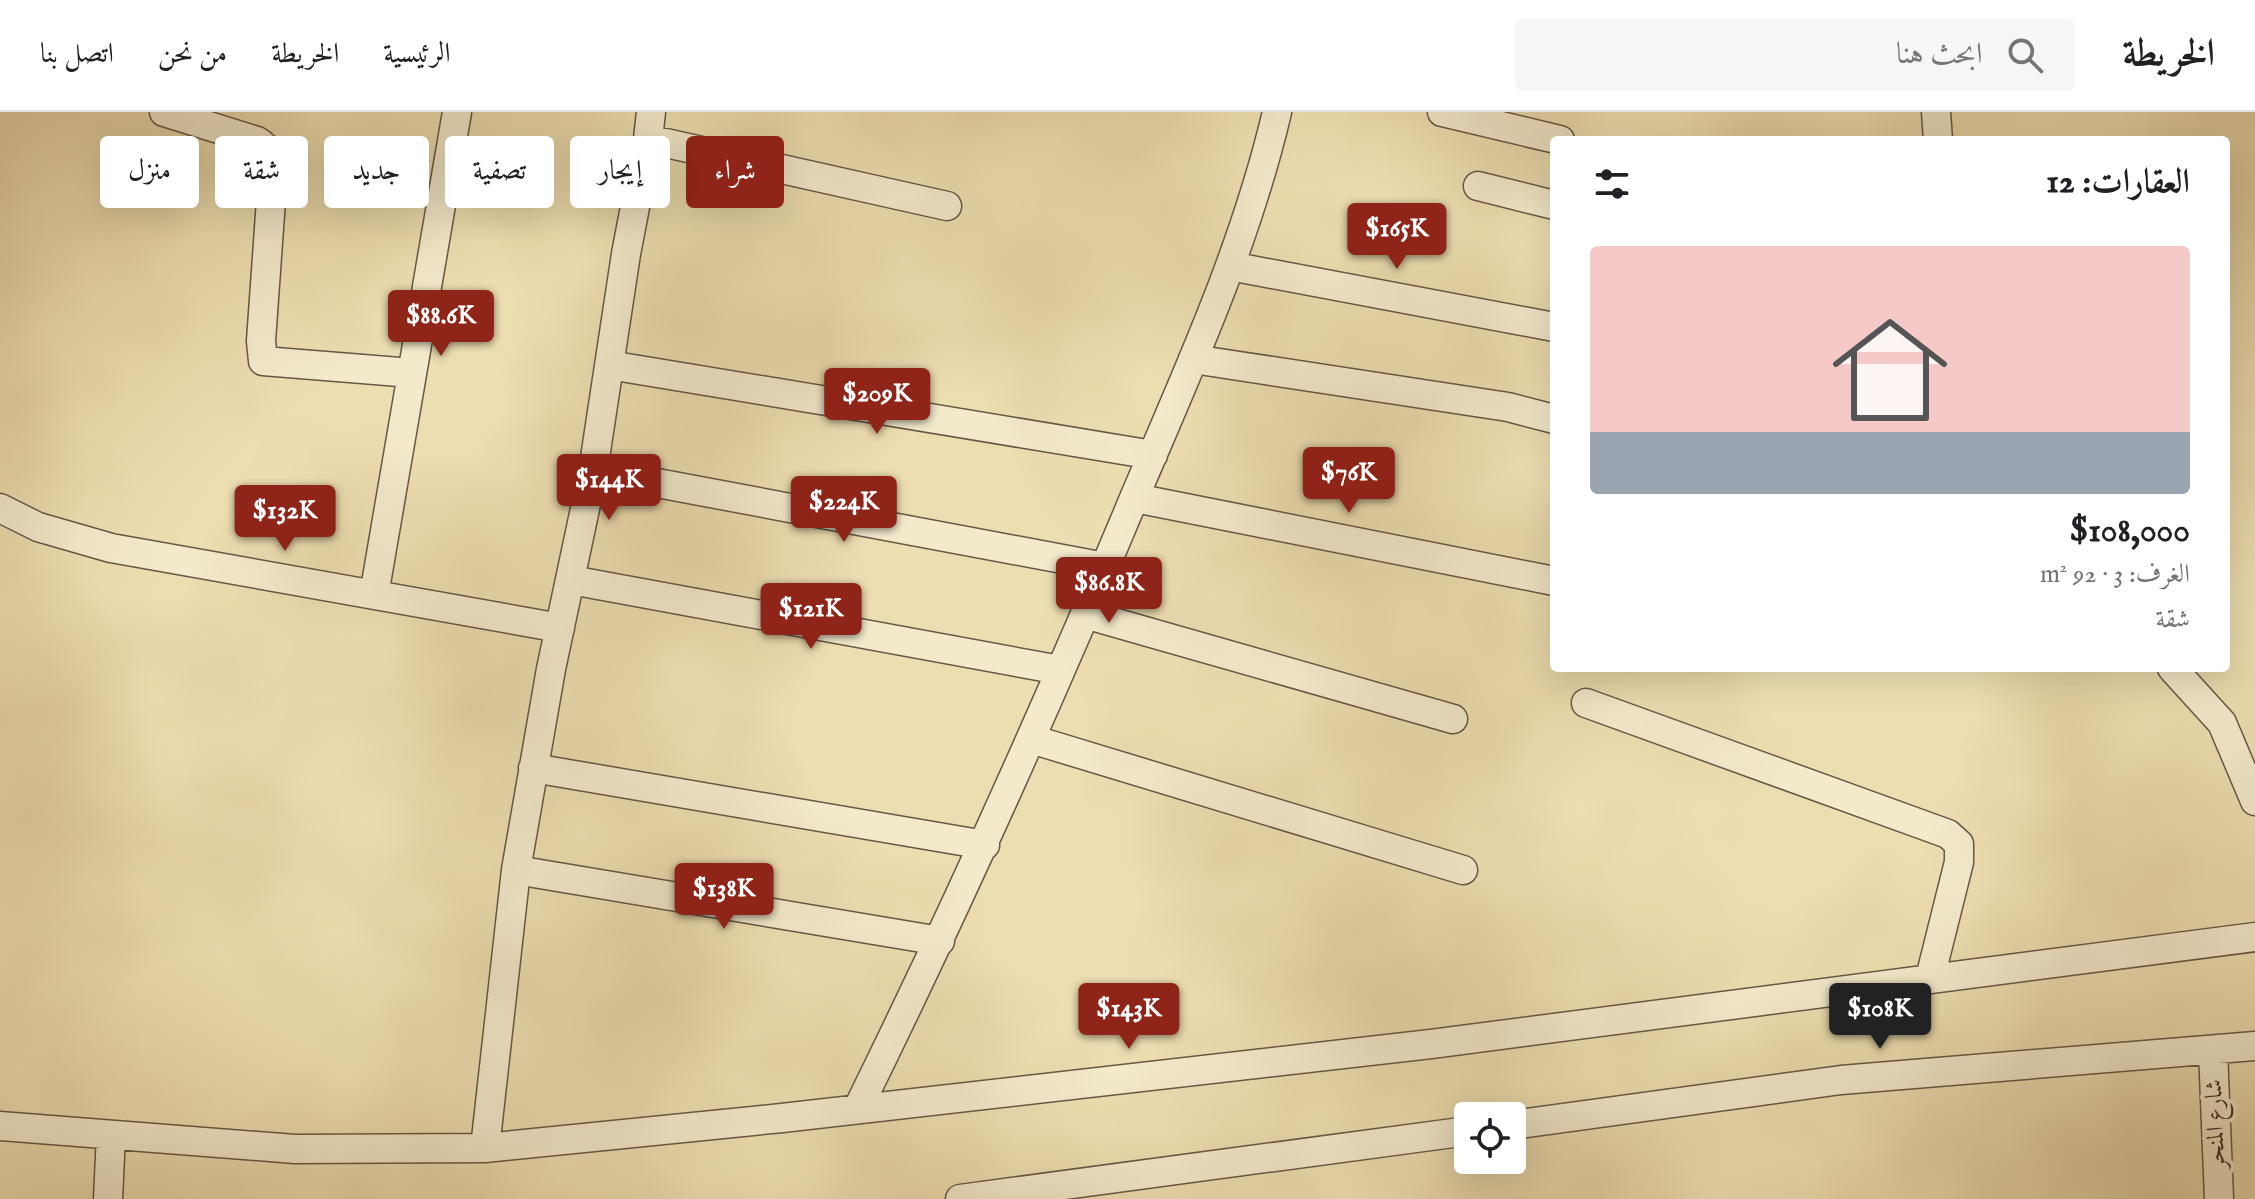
<!DOCTYPE html>
<html lang="ar">
<meta charset="utf-8">
<style>
body{margin:0;font-family:"IM FELL English",Amiri,serif;background:#f6f6f6;color:#202124;direction:rtl;height:100vh;display:flex;flex-direction:column;font-size:30px;white-space:nowrap}
*{box-sizing:border-box;margin:0}
p{font-size:26px;color:#757577}
.icon{flex:none;width:44px;height:44px;fill:none;stroke:currentColor;stroke-width:2;stroke-linecap:round;stroke-linejoin:round}
.map{position:relative;flex:1;overflow:hidden;direction:ltr}
.side{position:absolute;left:1550px;top:24px;width:680px;height:536px;display:flex;flex-direction:column;background:#fff;border-radius:8px;box-shadow:0 8px 32px #0002;direction:rtl}
.side>*{flex:none}
.top-card{position:absolute;left:24px;top:24px;width:760px;height:72px;direction:rtl;display:flex;gap:16px}
.tools{position:absolute;left:1454px;top:990px;display:grid;gap:16px}
.tools a{display:grid;place-items:center;width:72px;height:72px;border-radius:8px;background:#fff;box-shadow:0 8px 32px #0002;font-size:40px}
.price{position:absolute;translate:-50% -68px;padding:0 18px;border-radius:8px;background:#8f2418;color:#fff;font-size:26px;line-height:52px;filter:drop-shadow(0 2px 4px #0008)}
.price::after{content:'';position:absolute;left:50%;top:48px;width:24px;height:18px;margin-left:-12px;background:inherit;clip-path:polygon(0 0,100% 0,50% 100%)}
.price.selected{background:#222;color:#fff}
ul{padding:0;list-style:none}
li{display:grid;align-content:center;gap:16px;height:424px;padding:0 40px}
li+li{border-top:2px solid #e0e0e0}
li span{display:grid;place-items:center;height:248px;border-radius:8px;color:#555}
li>.icon{margin-inline-start:auto}
span .icon{width:144px;height:144px;fill:#fffc;stroke-width:1}
li b{font-size:34px}
h2{display:flex;justify-content:space-between;align-items:center;height:96px;padding:0 40px;font-size:34px}
.pill{padding:0 28px;border-radius:8px;background:#fff;box-shadow:0 8px 32px #0002;font-size:28px;line-height:72px}
.pill.selected{background:#8f2418;color:#fff}
header{display:flex;align-items:center;gap:48px;box-sizing:border-box;height:112px;padding:0 40px;background:#fff;border-bottom:2px solid #e0e0e0}
header strong{font-size:38px}
nav{display:flex;gap:44px;margin-inline-start:auto;font-size:28px}
.search{width:560px;height:72px;background:#f6f6f6;display:flex;align-items:center;gap:20px;box-sizing:border-box;padding:0 28px;border-radius:8px;color:#757577;font-size:30px}
.map>svg:first-child{display:block}
.lines{fill:none;stroke-linecap:round;stroke-linejoin:round}
.street-casing{stroke:#665746;stroke-width:31}
.street{stroke:#f3eacc;stroke-width:28}
.labels{text-anchor:middle;dominant-baseline:central;stroke-width:8;stroke-linejoin:round;paint-order:stroke}
.street-label{font-size:24px;fill:#392a23;stroke:#f3eacc}
</style>
<header>
<strong>الخريطة</strong>
<div class="search"><svg class="icon" aria-label="search" viewBox="0 0 24 24"><circle cx="10" cy="10" r="6"/><path d="M15 15l6 6"/></svg>ابحث هنا</div>
<nav><a>الرئيسية</a><a>الخريطة</a><a>من نحن</a><a>اتصل بنا</a></nav>
</header>
<div class="map">
<svg width="2255" height="1087" viewBox="0 0 2255 1087">
<rect width="100%" height="100%" fill="#eddeb1"/>
<filter id="stains"><feTurbulence type="fractalNoise" baseFrequency=".0025" numOctaves="4"/><feColorMatrix values="0 0 0 0 .2 0 0 0 0 .09 0 0 0 0 .02 0 0 0 .5 -.17"/></filter>
<radialGradient id="worn" r=".72"><stop offset=".6" stop-color="#630" stop-opacity="0"/><stop offset="1" stop-color="#630" stop-opacity=".3"/></radialGradient>
<g class="lines">
<g class="street-casing">
<path id="street" d="M 164,0 L 257,29 C 270,37 271,45 273,60 L 261,229 L 263,249 L 412,261
M 1442,0 L 1560,28
M 1936,0 L 1938,28
M 648,27 L 651,0
M 1478,74 L 1554,93
M 1230,154 L 1554,215
M 1193,247 L 1508,295 L 1554,307
M 609,253 L 1153,343
M 593,359 L 1105,455
M 1135,386 L 1554,469
M 0,396 L 38,415 L 111,436 L 560,516
M 571,468 L 1060,558
M 374,483 L 457,0
M 1085,502 L 1453,607
M 2172,556 L 2222,611 L 2255,689
M 1586,591 L 1948,722 L 1959,732 L 1959,750 L 1930,866
M 1031,627 L 1463,758
M 533,656 L 985,733
M 516,758 L 940,829
M 2213,938 L 2219,1087
M 858,996 C 958,793 1050,588 1137,379 C 1190,255 1246,132 1277,0
M 1512,1013 L 1841,968 L 2255,934
M 0,1014 L 295,1037 L 485,1036 L 782,1006 L 1431,932 L 2255,825
M 485,1036 L 516,758 L 551,557 L 593,359 L 626,142 L 648,27 L 947,94
M 108,1087 L 111,1023
M 960,1087 L 1468,1019"/>
</g>
<use href="#street" class="street"/>
</g>
<g class="labels">
<g class="street-label">
<text transform="translate(2216 1012) rotate(-92)">شارع المنحر</text>
</g>
</g>
<rect width="100%" height="100%" filter="url(#stains)"/>
<rect width="100%" height="100%" fill="url(#worn)"/>
</svg>
<div class="tools">
<a><svg class="icon" aria-label="locate" viewBox="0 0 24 24"><circle cx="12" cy="12" r="6"/><path d="M12 2v4M12 18v4M2 12h4M18 12h4"/></svg></a>
</div>
<b class="price" style="left:1397px;top:159px">$165K</b>
<b class="price" style="left:441px;top:246px">$88.6K</b>
<b class="price" style="left:877px;top:324px">$209K</b>
<b class="price" style="left:1349px;top:403px">$76K</b>
<b class="price" style="left:609px;top:410px">$144K</b>
<b class="price" style="left:844px;top:432px">$224K</b>
<b class="price" style="left:285px;top:441px">$132K</b>
<b class="price" style="left:1109px;top:513px">$86.8K</b>
<b class="price" style="left:811px;top:539px">$121K</b>
<b class="price" style="left:724px;top:819px">$138K</b>
<b class="price" style="left:1129px;top:939px">$143K</b>
<b class="price selected" style="left:1880px;top:939px">$108K</b>
<div class="top-card">
<a class="pill selected">شراء</a>
<a class="pill">إيجار</a>
<a class="pill">تصفية</a>
<a class="pill">جديد</a>
<a class="pill">شقة</a>
<a class="pill">منزل</a>
</div>
<section class="side">
<h2>العقارات: 12<svg class="icon" aria-label="filters" viewBox="0 0 24 24"><path d="M4 7h16M4 17h16"/><circle cx="9" cy="7" r="2"/><circle cx="15" cy="17" r="2"/></svg></h2>
<ul>
<li><span style="background:linear-gradient(#f6c9c9 75%,#9aa5b1 0)"><svg class="icon" aria-label="home" viewBox="0 0 24 24"><path d="M3 11l9-7 9 7M6 9v11h12V9"/></svg></span><div><b>$108,000</b><p>الغرف: 3 · 92 m²</p><p>شقة</p></div></li>
</ul>
</section>
</div>
